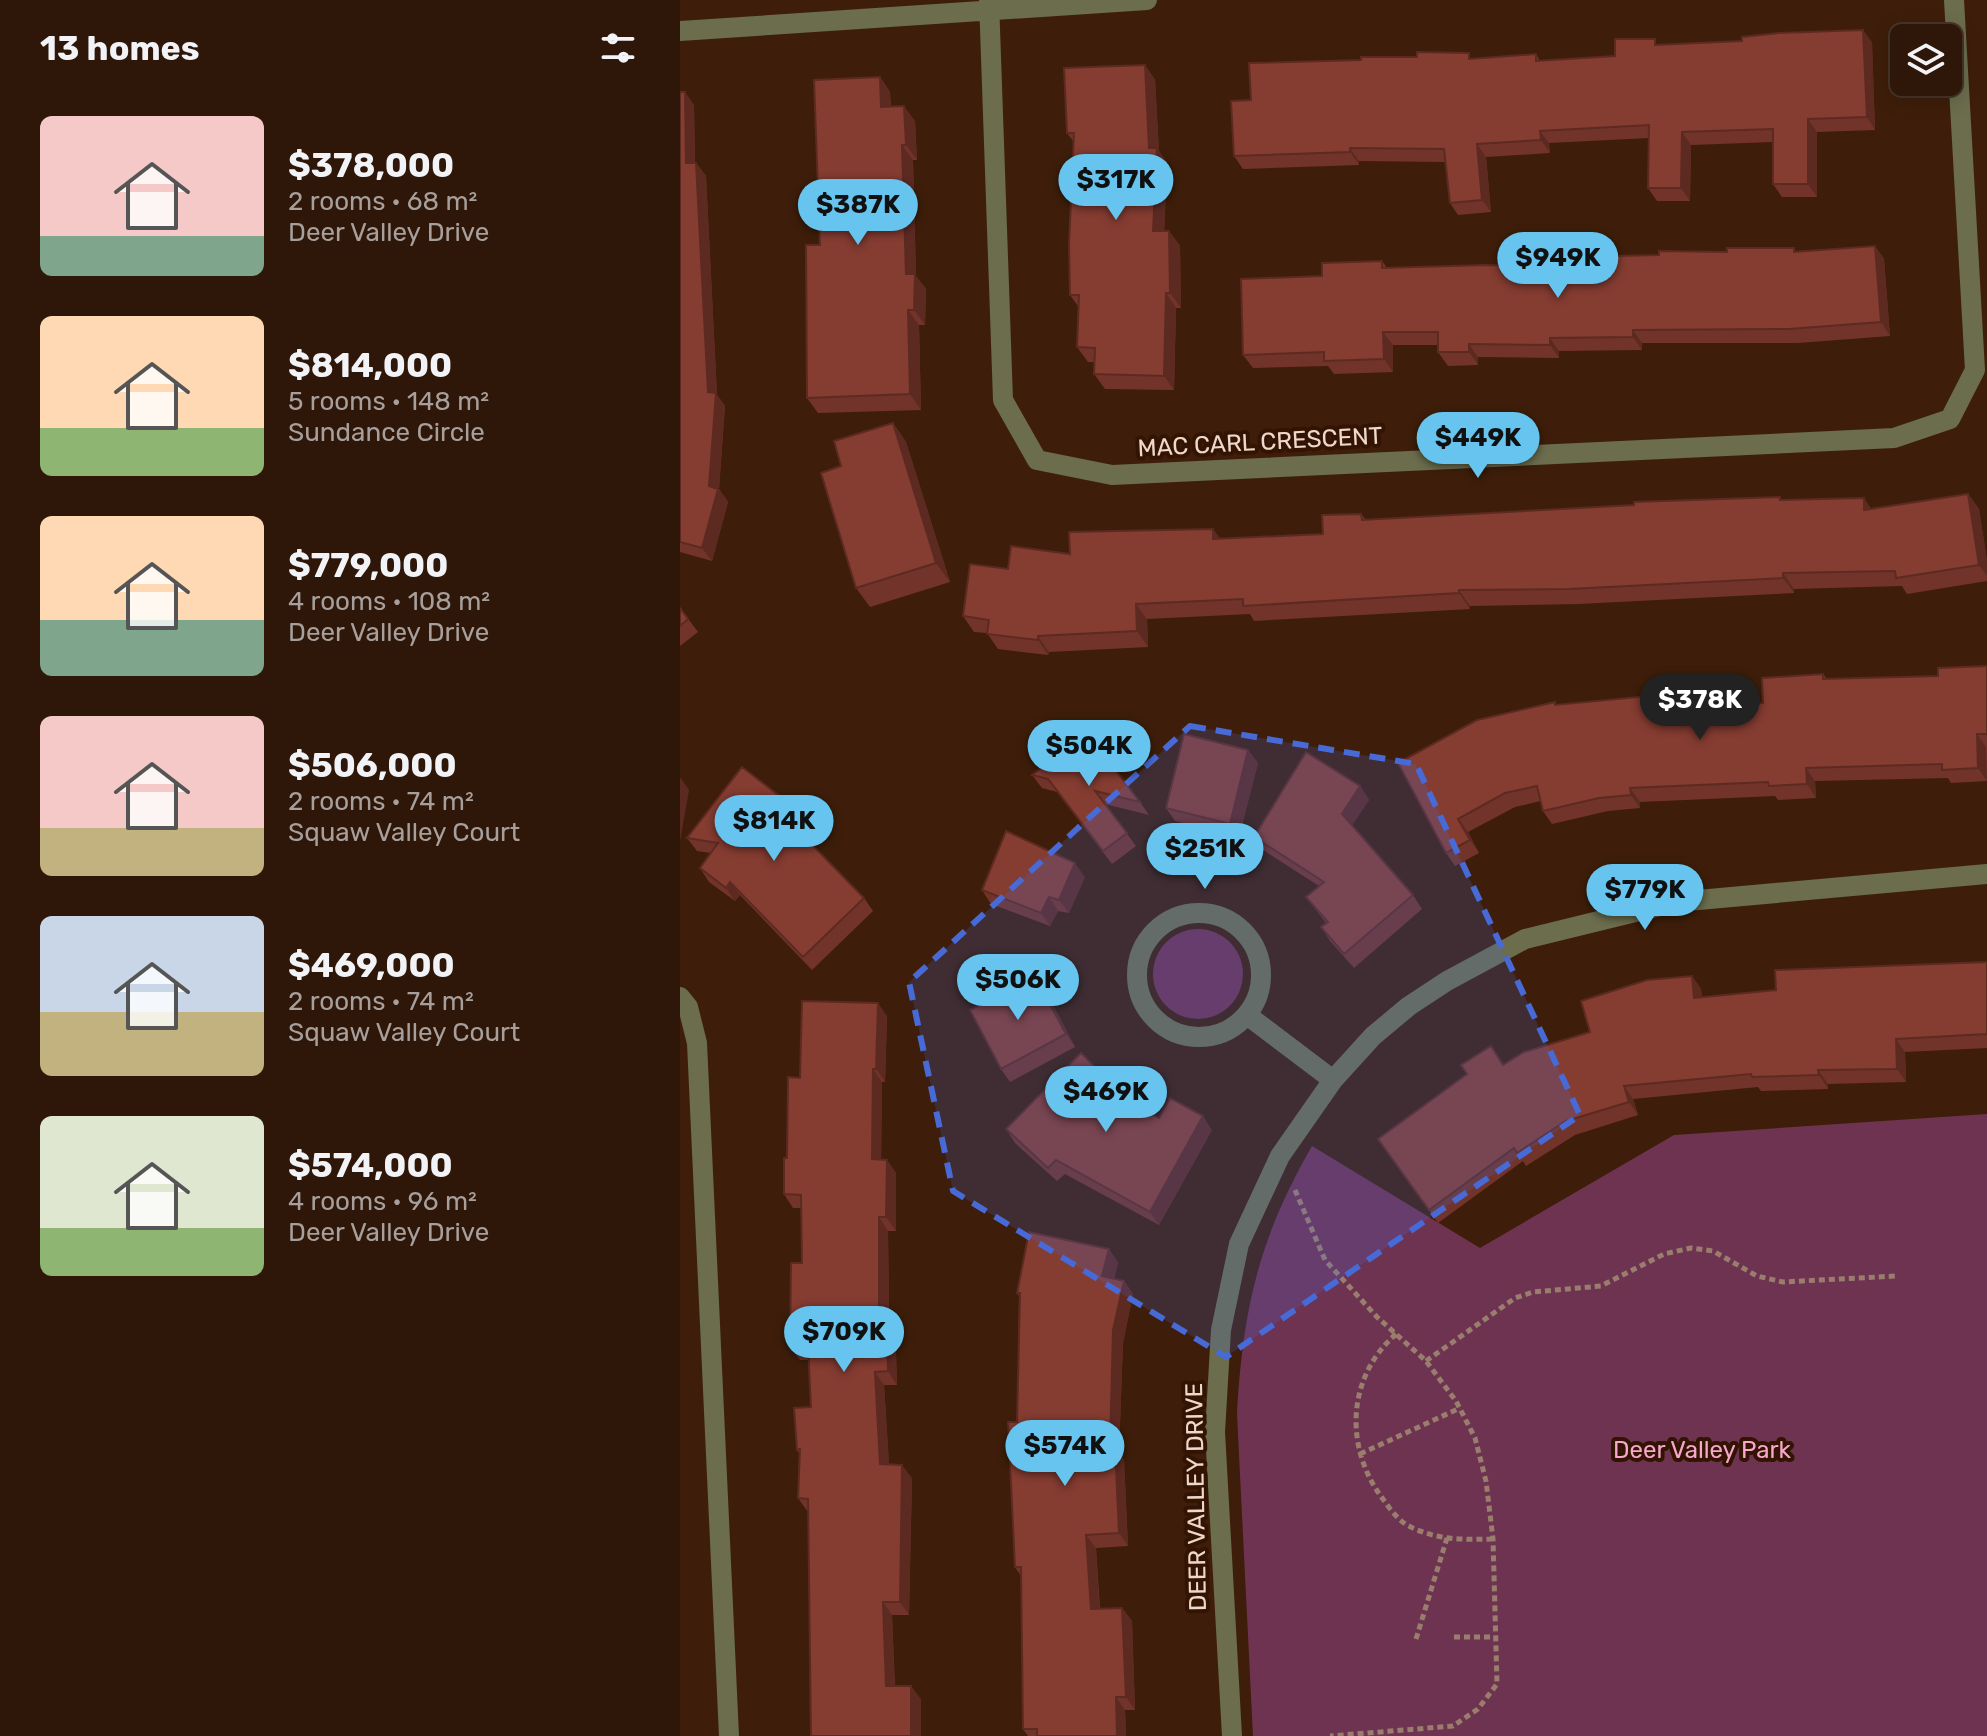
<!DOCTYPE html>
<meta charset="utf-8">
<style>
body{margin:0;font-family:Rubik,sans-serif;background:#361f12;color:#f1f3f6;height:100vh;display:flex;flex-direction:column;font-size:30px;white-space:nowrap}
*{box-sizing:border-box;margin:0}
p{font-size:26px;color:#a79f9c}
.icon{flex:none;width:44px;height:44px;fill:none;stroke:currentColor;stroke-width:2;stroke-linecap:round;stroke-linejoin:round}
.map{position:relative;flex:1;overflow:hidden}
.panel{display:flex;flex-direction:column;background:#2e1608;width:680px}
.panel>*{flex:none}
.controls{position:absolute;left:1210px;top:24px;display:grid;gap:16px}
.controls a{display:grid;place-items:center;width:72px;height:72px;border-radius:12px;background:#2e1608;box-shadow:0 4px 20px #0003,0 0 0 2px #493529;font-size:40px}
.price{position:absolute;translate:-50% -68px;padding:0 18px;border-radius:28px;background:#66c4ef;color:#111;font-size:26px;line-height:52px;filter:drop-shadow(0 2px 4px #0008)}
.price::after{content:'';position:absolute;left:50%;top:48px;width:24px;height:18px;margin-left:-12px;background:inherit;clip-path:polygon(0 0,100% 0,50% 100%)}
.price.selected{background:#222;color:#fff}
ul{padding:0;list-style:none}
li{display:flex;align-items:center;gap:24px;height:200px;padding:0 40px}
li span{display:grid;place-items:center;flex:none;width:224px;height:160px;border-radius:12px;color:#555}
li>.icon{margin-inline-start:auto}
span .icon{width:96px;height:96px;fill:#fffc;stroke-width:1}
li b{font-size:34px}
h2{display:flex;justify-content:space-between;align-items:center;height:96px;padding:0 40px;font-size:34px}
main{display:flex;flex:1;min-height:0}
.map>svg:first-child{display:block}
.green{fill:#6f3352}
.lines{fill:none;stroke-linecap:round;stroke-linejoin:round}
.path{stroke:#997e6e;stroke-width:5;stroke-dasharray:6 4;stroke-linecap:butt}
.minor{stroke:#6b6d4d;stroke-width:20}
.wall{fill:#72342a}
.shaded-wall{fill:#5d2a22}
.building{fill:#853c31;stroke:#5d2a22;stroke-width:2}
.marked{fill:#476ad6;fill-opacity:0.2;stroke:#476ad6;stroke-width:6;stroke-dasharray:16 10;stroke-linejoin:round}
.labels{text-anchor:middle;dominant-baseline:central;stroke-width:8;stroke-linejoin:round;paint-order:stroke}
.street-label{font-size:24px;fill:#eed8cc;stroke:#331402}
.park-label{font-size:24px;fill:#f7a6cc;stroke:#331402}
</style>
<main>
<section class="panel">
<h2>13 homes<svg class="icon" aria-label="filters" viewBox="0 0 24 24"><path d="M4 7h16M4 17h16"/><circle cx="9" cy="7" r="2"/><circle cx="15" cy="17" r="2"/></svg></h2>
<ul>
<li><span style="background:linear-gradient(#f6c9c9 75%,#7fa58c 0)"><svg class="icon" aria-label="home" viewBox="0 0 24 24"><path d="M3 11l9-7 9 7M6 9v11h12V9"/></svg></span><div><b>$378,000</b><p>2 rooms · 68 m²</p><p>Deer Valley Drive</p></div></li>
<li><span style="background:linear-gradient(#ffd9b3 70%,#8fb573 0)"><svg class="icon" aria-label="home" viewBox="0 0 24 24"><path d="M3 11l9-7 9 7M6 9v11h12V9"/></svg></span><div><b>$814,000</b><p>5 rooms · 148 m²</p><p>Sundance Circle</p></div></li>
<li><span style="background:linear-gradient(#ffd9b3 65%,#7fa58c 0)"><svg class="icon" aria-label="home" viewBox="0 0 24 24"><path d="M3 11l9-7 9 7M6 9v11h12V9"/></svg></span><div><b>$779,000</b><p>4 rooms · 108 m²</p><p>Deer Valley Drive</p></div></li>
<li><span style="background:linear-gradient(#f6c9c9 70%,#c2b280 0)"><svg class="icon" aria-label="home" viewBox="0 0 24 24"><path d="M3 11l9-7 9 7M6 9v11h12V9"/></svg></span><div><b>$506,000</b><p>2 rooms · 74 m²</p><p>Squaw Valley Court</p></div></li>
<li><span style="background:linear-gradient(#c9d6e8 60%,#c2b280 0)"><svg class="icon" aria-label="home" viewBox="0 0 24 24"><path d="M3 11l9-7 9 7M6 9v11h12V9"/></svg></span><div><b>$469,000</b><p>2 rooms · 74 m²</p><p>Squaw Valley Court</p></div></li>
<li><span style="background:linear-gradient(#dfe7d0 70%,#8fb573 0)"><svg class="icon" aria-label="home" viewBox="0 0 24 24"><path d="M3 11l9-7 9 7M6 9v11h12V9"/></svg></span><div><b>$574,000</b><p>4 rooms · 96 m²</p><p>Deer Valley Drive</p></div></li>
</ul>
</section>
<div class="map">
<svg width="1307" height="1736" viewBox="0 0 1307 1736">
<rect width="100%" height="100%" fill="#3e1e0a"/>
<path class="green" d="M473 974a45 45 0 1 1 90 0a45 45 0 1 1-90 0Z
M 1307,1114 L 1307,1736 L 573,1736 L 557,1414 C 563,1308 579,1238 632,1146 L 800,1248 L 994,1135 Z"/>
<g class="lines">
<path class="path" d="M 615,1190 L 645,1260 L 697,1317 L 746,1361 L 776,1401 L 795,1438 L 806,1481 L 813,1539 L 817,1684 L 798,1709 L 773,1726 L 650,1736
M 716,1334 C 668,1376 664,1444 700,1495 C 708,1506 717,1520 729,1526 C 755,1540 784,1540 813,1539
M 746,1361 L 835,1298 L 853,1292 L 921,1286 L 984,1254 L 1011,1248 L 1033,1251 L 1077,1276 L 1103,1282 L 1216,1276
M 680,1454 L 780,1408
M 774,1637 L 814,1637
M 736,1639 L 767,1538"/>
<path class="minor" d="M 309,0 L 323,400 L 357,460 L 432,475 L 1214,438 L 1270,419 L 1295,370 L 1274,0
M 0,31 L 467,0
M457 975a62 62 0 1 1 124 0a62 62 0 1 1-124 0Z
M 0,997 L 8,1007 L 17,1043 L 49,1736
M 567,1015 L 653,1080
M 552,1736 L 535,1432 L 541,1330 L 559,1244 L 600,1156 L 653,1080 L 693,1036 L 729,1006 L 767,981 L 845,939 L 996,902 L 1307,874"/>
</g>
<path class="wall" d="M 1192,42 L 1195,130 L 1137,132 L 1137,197 L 1102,197 L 1093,184 L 1093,142 L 1011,145 L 1010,201 L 977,201 L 968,188 L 969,138 L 869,143 L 870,153 L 806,157 L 811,212 L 778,215 L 770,203 L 765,162 L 679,161 L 679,165 L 563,169 L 554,156 L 571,100 L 793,59 L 856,54 L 860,61 L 935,56 L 979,45 Z
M 465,65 L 475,80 L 479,151 L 487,163 L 484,231 L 489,231 L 500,246 L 501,308 L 496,308 L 494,390 L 425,389 L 414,374 L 415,362 L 408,362 L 397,347 L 398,306 L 390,295 L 394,142 L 387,133 Z
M 200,77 L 210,92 L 211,107 L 235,121 L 237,160 L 233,160 L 236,276 L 246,289 L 245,325 L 239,325 L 241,410 L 138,413 L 127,398 L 140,245 Z
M 0,92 L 14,105 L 15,163 L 16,163 L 26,176 L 37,395 L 45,406 L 39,489 L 48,502 L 32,561 L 0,552 Z
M 1195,246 L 1204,259 L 1210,336 L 1118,343 L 962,343 L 962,350 L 879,351 L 879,358 L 798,357 L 798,365 L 768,366 L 758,352 L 758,345 L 713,345 L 713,372 L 654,374 L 648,366 L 573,368 L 563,355 L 702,261 L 707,268 L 886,266 Z
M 213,423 L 226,442 L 270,582 L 190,607 L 176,588 L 161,466 Z
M 1288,494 L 1299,509 L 1307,561 L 1307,581 L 1227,594 L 1222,586 L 1114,589 L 1114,593 L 899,604 L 790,606 L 790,609 L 574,621 L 570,614 L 467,619 L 468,647 L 369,652 L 368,655 L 318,649 L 307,633 L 294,632 L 283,616 L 328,569 L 390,554 L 533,529 L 540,539 L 643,534 L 681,514 L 686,520 L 1102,500 L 1191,509 Z
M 0,608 L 18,632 L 0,646 Z
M 1307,666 L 1307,781 L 1271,783 L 1268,778 L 1135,781 L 1136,798 L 1098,800 L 1095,796 L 960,802 L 960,808 L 928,811 L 872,824 L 863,811 L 861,801 L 835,807 L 788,832 L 799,853 L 775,866 L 766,853 L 718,763 L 875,702 L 877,705 L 969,696 L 978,708 L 1083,703 L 1143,674 L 1147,679 L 1258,676 Z
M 568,750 L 578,763 L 559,837 L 495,821 L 486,808 Z
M 352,775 L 460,802 L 469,815 L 425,804 L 456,846 L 432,864 L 377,792 L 362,788 Z
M 680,786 L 689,800 L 672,825 L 733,895 L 742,909 L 674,968 L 650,941 L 641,927 L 646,923 L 626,897 L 639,886 L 583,850 L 574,837 Z
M 119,818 L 113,825 L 184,898 L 193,911 L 132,970 L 60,895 L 55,901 L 29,882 L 20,868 L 31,853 L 17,851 L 7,838 Z
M 405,877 L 389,913 L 378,911 L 370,926 L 311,904 L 302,890 Z
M 1307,962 L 1307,1048 L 1225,1052 L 1226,1082 L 1148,1084 L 1148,1089 L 1081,1091 L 1078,1087 L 953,1099 L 958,1115 L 895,1135 L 846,1166 L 843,1161 L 758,1223 L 698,1139 L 787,1074 L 824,1065 L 910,1032 L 1012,976 L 1021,989 L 1022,997 L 1096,990 Z
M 354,975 L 364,988 L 395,1047 L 330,1082 L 321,1069 Z
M 207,1016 L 205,1082 L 202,1082 L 201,1159 L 207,1160 L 216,1173 L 216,1231 L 208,1231 L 209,1310 L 215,1320 L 217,1385 L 204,1385 L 209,1465 L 232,1478 L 229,1615 L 212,1615 L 215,1686 L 241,1699 L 131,1736 L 128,1512 L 118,1498 L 119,1453 L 117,1450 L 131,1407 L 129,1360 L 120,1360 L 110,1347 L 122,1263 L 121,1208 L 113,1208 L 104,1194 L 120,1078 Z
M 436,1091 L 434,1093 L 479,1118 L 532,1130 L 479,1225 L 385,1174 L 377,1181 L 335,1143 L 326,1129 Z
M 438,1262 L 434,1279 L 444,1281 L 453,1294 L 443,1343 L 439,1453 L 444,1460 L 448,1546 L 416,1548 L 420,1608 L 442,1608 L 452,1621 L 455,1710 L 445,1710 L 446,1736 L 348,1736 L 343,1729 L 341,1576 L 335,1567 L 339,1296 L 337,1293 Z"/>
<path class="shaded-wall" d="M 1183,30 L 1192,42 L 1195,130 L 1187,117 Z
M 465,65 L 475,80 L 479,151 L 487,163 L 484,246 L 473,231 Z
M 200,77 L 210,92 L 211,122 L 201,107 Z
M 5,92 L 14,105 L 15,177 L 6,163 Z
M 224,106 L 235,121 L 237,160 L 226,145 Z
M 1128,119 L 1137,132 L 1137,197 L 1128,184 Z
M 860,131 L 869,143 L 870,153 L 861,140 Z
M 1002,132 L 1011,145 L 1010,201 L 1001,188 Z
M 797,144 L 806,157 L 811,212 L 802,200 Z
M 222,145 L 233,160 L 236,276 L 246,289 L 245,325 L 234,310 L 226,274 Z
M 670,148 L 679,161 L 679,165 L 670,152 Z
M 16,163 L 26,176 L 37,395 L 45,406 L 39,489 L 48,502 L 32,561 L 22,548 L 29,486 L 28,392 Z
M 489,231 L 500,246 L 501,308 L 490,293 Z
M 1195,246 L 1204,259 L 1210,336 L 1201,322 Z
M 486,293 L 496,308 L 494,390 L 484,376 Z
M 228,310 L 239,325 L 241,410 L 230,394 Z
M 953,330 L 962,343 L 962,350 L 953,337 Z
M 703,332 L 713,345 L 713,372 L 704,359 Z
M 870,338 L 879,351 L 879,358 L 870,345 Z
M 789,344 L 798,357 L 798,365 L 789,352 Z
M 213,423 L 226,442 L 270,582 L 256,563 Z
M 1288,494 L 1299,509 L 1307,561 L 1307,576 L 1299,565 Z
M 1184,498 L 1194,513 L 1184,510 Z
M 533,529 L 544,544 L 533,539 Z
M 1103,573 L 1114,589 L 1114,593 L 1103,578 Z
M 779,590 L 790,606 L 790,609 L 779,593 Z
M 456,604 L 467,619 L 468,647 L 457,631 Z
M 358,636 L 369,652 L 368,655 L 358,640 Z
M 969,696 L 979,709 L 971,709 Z
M 1297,734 L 1306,747 L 1307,781 L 1298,768 Z
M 568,750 L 578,763 L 559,837 L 550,824 Z
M 1126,768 L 1135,781 L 1136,798 L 1127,784 Z
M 0,777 L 9,790 L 0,841 Z
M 680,786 L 689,800 L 671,827 L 662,814 Z
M 950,788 L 960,802 L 960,808 L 951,795 Z
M 110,804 L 119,818 L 111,828 L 102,814 Z
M 778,819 L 788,832 L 799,853 L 790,840 Z
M 395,863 L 405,877 L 389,913 L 379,900 Z
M 50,882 L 60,895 L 55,901 L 46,888 Z
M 369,897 L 378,911 L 370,926 L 361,913 Z
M 354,975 L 364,988 L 395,1047 L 386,1034 Z
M 1012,976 L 1021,989 L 1023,1012 L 1014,998 Z
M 198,1003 L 207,1016 L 205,1082 L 196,1069 Z
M 1216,1039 L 1225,1052 L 1226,1082 L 1217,1069 Z
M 193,1069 L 202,1082 L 201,1173 L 192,1159 Z
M 1138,1070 L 1148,1084 L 1148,1089 L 1139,1075 Z
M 426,1078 L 436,1091 L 430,1098 L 420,1085 Z
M 944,1086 L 953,1099 L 958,1115 L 949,1102 Z
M 523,1116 L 532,1130 L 479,1225 L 470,1212 Z
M 207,1160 L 216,1173 L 216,1231 L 206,1217 Z
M 199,1217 L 208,1231 L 209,1310 L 215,1320 L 217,1385 L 208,1371 L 199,1306 Z
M 429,1249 L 438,1262 L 432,1289 L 422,1276 Z
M 444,1281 L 453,1294 L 443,1343 L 439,1453 L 444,1460 L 448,1546 L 439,1533 L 430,1447 L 433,1330 Z
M 195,1372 L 204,1385 L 210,1478 L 200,1464 Z
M 222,1465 L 232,1478 L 229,1615 L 220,1602 Z
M 406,1535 L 416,1548 L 420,1622 L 411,1609 Z
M 203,1602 L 212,1615 L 215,1699 L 206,1686 Z
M 442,1608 L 452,1621 L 455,1710 L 446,1697 Z
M 231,1686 L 241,1699 L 241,1736 L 231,1736 Z
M 436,1697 L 445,1710 L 446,1736 L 437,1736 Z"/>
<path class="building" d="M 1183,30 L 1187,117 L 1128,119 L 1128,184 L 1093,184 L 1093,129 L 1002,132 L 1001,188 L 968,188 L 969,125 L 860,131 L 861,140 L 797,144 L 802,200 L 770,203 L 764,149 L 670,148 L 670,152 L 554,156 L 551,101 L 571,100 L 569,63 L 681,60 L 681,57 L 737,57 L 737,52 L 789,53 L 789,59 L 856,54 L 856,61 L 935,56 L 935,39 L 975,39 L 975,45 L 1062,41 L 1062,37 L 1099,33 Z
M 465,65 L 469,148 L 477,148 L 473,231 L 489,231 L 490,293 L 486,293 L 484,376 L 414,374 L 415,348 L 397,347 L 399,295 L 390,295 L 389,244 L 394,133 L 387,133 L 384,68 Z
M 200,77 L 201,107 L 224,106 L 226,145 L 222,145 L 226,274 L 235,274 L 234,310 L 228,310 L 230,394 L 127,398 L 126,245 L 140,245 L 134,80 Z
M 0,92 L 5,92 L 6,163 L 16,163 L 28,392 L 36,393 L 29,486 L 38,489 L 22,548 L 0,542 Z
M 1195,246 L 1201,322 L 1109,329 L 953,330 L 953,337 L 870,338 L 870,345 L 789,344 L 789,352 L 758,352 L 758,332 L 703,332 L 704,359 L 644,361 L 644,352 L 563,355 L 561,279 L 642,276 L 642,263 L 702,261 L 702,268 L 805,265 L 886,266 L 886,257 L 979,255 L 979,251 L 1047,252 L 1047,248 L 1114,248 L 1114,252 Z
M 213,423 L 256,563 L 176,588 L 141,473 L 161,466 L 154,441 Z
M 1288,494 L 1299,565 L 1216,578 L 1215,571 L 1103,573 L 1103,578 L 889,589 L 779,590 L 779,593 L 563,606 L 563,599 L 456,604 L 457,631 L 358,636 L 358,640 L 307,634 L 309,620 L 283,616 L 290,564 L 328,569 L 331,546 L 390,554 L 389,532 L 533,529 L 533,539 L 643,534 L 642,515 L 681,514 L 682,520 L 954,505 L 954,502 L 1100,497 L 1100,500 L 1184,498 L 1184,510 Z
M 0,608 L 8,619 L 0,626 Z
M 1307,666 L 1307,734 L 1297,734 L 1298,768 L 1262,770 L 1262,764 L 1126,768 L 1127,784 L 1089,786 L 1088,782 L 950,788 L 951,795 L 919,798 L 863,811 L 857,786 L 825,793 L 778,819 L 790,840 L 766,853 L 718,763 L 797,720 L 875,702 L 875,705 L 969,696 L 971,709 L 1083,703 L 1082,678 L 1143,674 L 1143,679 L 1258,676 L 1258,668 Z
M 407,733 L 460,802 L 415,791 L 447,833 L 423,851 L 368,779 L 352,775 Z
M 504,734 L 568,750 L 550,824 L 486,808 Z
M 626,752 L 680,786 L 662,814 L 733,895 L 664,954 L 641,927 L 648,922 L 626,897 L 644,882 L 574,837 Z
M 62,767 L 110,804 L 102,814 L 184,898 L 123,957 L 50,882 L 46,888 L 20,868 L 38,843 L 7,838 Z
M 326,831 L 395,863 L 379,900 L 369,897 L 361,913 L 302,890 Z
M 1307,962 L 1307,1034 L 1216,1039 L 1217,1069 L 1138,1070 L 1139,1075 L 1072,1077 L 1071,1074 L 944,1086 L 949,1102 L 886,1121 L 837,1153 L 834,1148 L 749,1210 L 698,1139 L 787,1074 L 781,1065 L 811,1046 L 823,1065 L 844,1052 L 910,1032 L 901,1001 L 967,980 L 1012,976 L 1014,998 L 1096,990 L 1095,970 Z
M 354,975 L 386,1034 L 321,1069 L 290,1010 Z
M 122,1001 L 198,1003 L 196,1069 L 193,1069 L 192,1159 L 207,1160 L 206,1217 L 199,1217 L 199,1306 L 206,1306 L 208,1371 L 195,1372 L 200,1464 L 222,1465 L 220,1602 L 203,1602 L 206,1686 L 231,1686 L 231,1736 L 131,1736 L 128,1499 L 118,1498 L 120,1449 L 117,1450 L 114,1408 L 131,1407 L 128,1347 L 110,1347 L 111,1263 L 122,1263 L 121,1195 L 104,1194 L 104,1158 L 107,1158 L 108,1077 L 120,1078 Z
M 401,1053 L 426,1078 L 420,1085 L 479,1118 L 490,1098 L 523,1116 L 470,1212 L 376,1160 L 368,1168 L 326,1129 Z
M 349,1232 L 429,1249 L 422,1276 L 444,1281 L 433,1330 L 430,1447 L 435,1446 L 439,1533 L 406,1535 L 411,1609 L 442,1608 L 446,1697 L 436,1697 L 437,1736 L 357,1736 L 357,1729 L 343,1729 L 341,1567 L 335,1567 L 328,1422 L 337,1422 L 340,1293 L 337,1293 Z"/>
<path class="marked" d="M 510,726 L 736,764 L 900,1115 L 546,1357 L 273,1191 L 229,982 Z"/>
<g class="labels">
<g class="street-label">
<text transform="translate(580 442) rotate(-3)">MAC CARL CRESCENT</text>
<text transform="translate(516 1497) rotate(-91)">DEER VALLEY DRIVE</text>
</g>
<g class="park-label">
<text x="1022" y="1450">Deer Valley Park</text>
</g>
</g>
</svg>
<div class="controls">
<a><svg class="icon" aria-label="layers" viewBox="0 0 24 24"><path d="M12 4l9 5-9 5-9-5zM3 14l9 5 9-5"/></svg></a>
</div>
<b class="price" style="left:436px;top:222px">$317K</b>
<b class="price" style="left:178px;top:247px">$387K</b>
<b class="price" style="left:878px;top:300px">$949K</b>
<b class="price" style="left:798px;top:480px">$449K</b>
<b class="price selected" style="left:1020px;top:742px">$378K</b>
<b class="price" style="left:409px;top:788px">$504K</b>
<b class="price" style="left:94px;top:863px">$814K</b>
<b class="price" style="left:525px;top:891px">$251K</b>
<b class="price" style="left:965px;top:932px">$779K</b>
<b class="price" style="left:338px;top:1022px">$506K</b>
<b class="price" style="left:426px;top:1134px">$469K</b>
<b class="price" style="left:164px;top:1374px">$709K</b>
<b class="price" style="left:385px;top:1488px">$574K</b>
</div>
</main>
